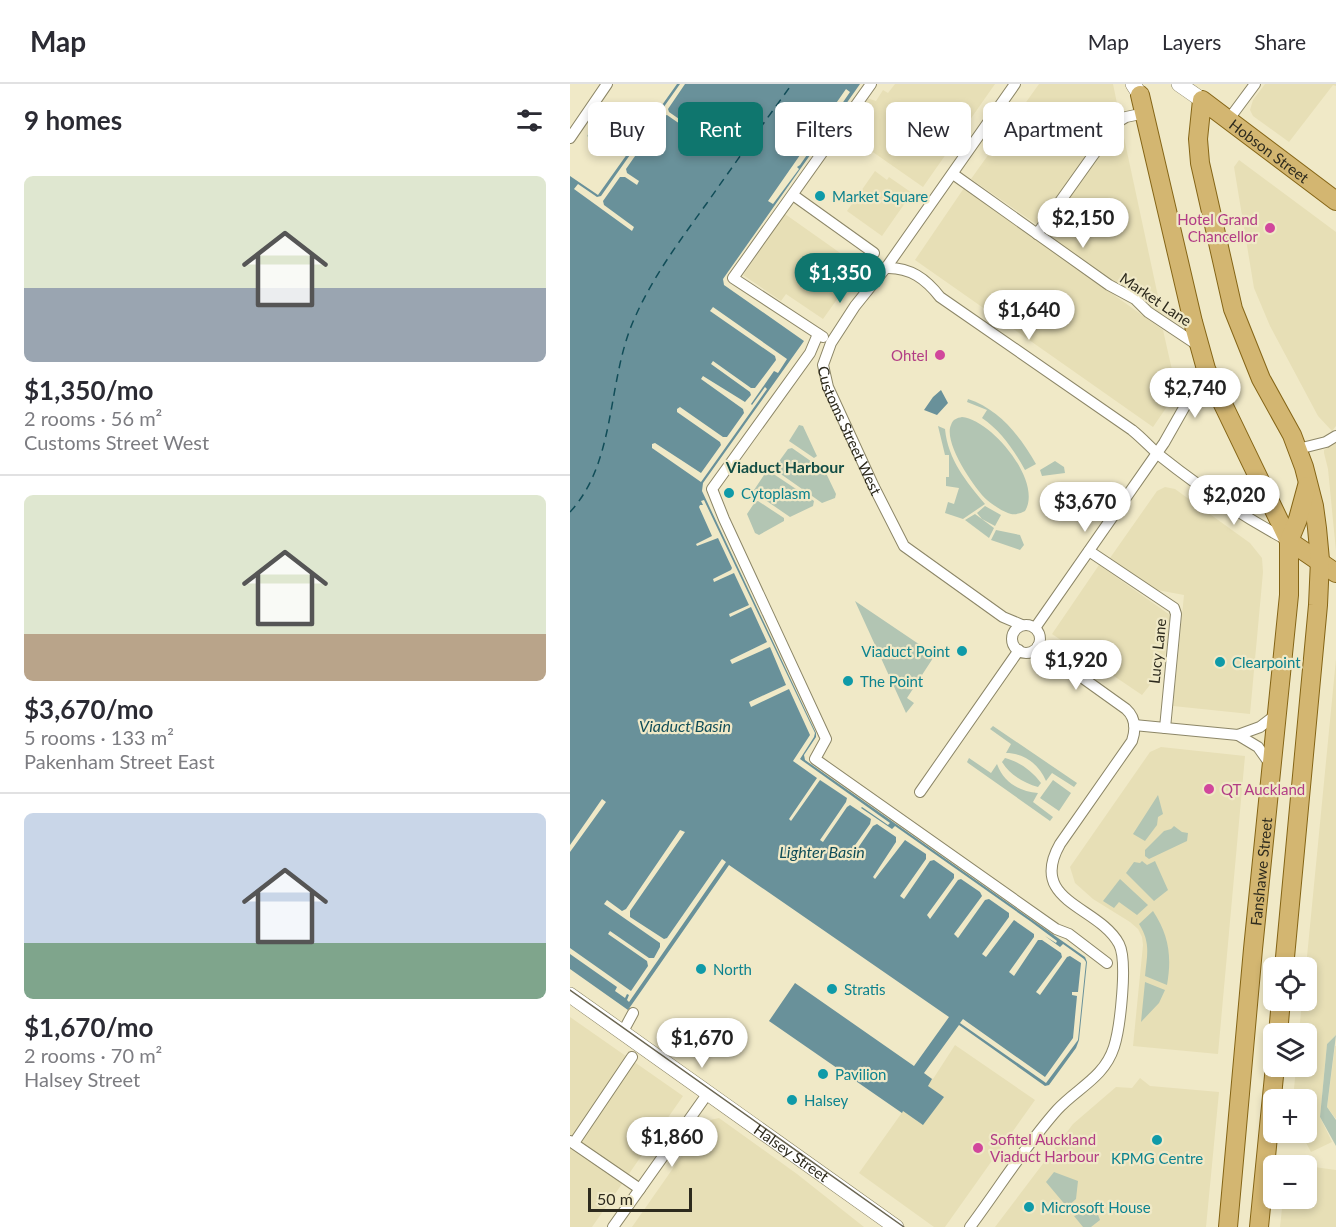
<!DOCTYPE html>
<meta charset="utf-8">
<style>
body{margin:0;font-family:Lato,sans-serif;background:#f2f2f3;color:#2b2b33;height:100vh;display:flex;flex-direction:column;font-size:22px;white-space:nowrap}
*{box-sizing:border-box;margin:0}
p{font-size:20px;color:#7c7c81}
.icon{flex:none;width:33px;height:33px;fill:none;stroke:currentColor;stroke-width:2;stroke-linecap:round;stroke-linejoin:round}
.map{position:relative;flex:1;overflow:hidden}
.panel{display:flex;flex-direction:column;background:#fff;width:570px}
.panel>*{flex:none}
.top-card{position:absolute;left:18px;top:18px;width:570px;height:54px;display:flex;gap:12px}
.tools{position:absolute;left:693px;top:873px;display:grid;gap:12px}
.tools a{display:grid;place-items:center;width:54px;height:54px;border-radius:9px;background:#fff;box-shadow:0 3px 9px #0003;font-size:30px}
.scale{position:absolute;left:18px;bottom:15px;width:104px;box-sizing:border-box;padding-left:6px;border:3px solid #2d2a1d;border-top:0;font-size:16px;line-height:21px;white-space:nowrap;color:#2d2a1d;-webkit-text-stroke:4px #f0e9c7;paint-order:stroke}
.price{position:absolute;translate:-50% -51px;padding:0 14px;border-radius:21px;background:#fff;color:#222;font-size:20px;line-height:39px;filter:drop-shadow(0 2px 3px #0008)}
.price::after{content:'';position:absolute;left:50%;top:36px;width:18px;height:14px;margin-left:-9px;background:inherit;clip-path:polygon(0 0,100% 0,50% 100%)}
.price.on{background:#0f766e;color:#fff}
ul{padding:0;list-style:none}
li{display:grid;align-content:center;gap:12px;height:318px;padding:0 24px}
li+li{border-top:2px solid #e1e1e2}
li span{display:grid;place-items:center;height:186px;border-radius:9px;color:#555}
li>.icon{margin-inline-start:auto}
span .icon{width:108px;height:108px;fill:#fffc;stroke-width:1}
li b{font-size:26px}
h2{display:flex;justify-content:space-between;align-items:center;height:72px;padding:0 24px;font-size:26px}
.chip{padding:0 21px;border-radius:9px;background:#fff;box-shadow:0 3px 9px #0003;font-size:21px;line-height:54px}
.chip.on{background:#0f766e;color:#fff}
header{display:flex;align-items:center;gap:36px;box-sizing:border-box;height:84px;padding:0 30px;background:#fff;border-bottom:2px solid #e1e1e2}
header strong{font-size:28px}
nav{display:flex;gap:33px;margin-inline-start:auto;font-size:21px}
main{display:flex;flex:1;min-height:0}
.map>svg:first-child{display:block}
.built{fill:#e7dfb6}
.green{fill:#b2c5b3}
.water{fill:#69919a}
.pier{fill:#f0e9c7}
.lines{fill:none;stroke-linecap:round;stroke-linejoin:round}
.ferry{stroke:#114d58;stroke-width:1.5;stroke-dasharray:8 6;stroke-linecap:butt}
.street-casing{stroke:#8c8667;stroke-width:12}
.secondary-casing{stroke:#8c8667;stroke-width:16}
.primary-casing{stroke:#856516;stroke-width:20}
.street{stroke:#fff;stroke-width:10}
.secondary{stroke:#fff;stroke-width:15}
.primary{stroke:#d3b671;stroke-width:18}
.tram{stroke:#6b6653;stroke-width:1.5}
.culture-dot{fill:#0f9aa8;stroke:#f0e9c7;stroke-width:2}
.hotel-dot{fill:#d1479c;stroke:#f0e9c7;stroke-width:2}
.labels{text-anchor:middle;dominant-baseline:central;stroke-width:4.5;stroke-linejoin:round;paint-order:stroke}
.street-label{font-size:15px;fill:#2d2a1d;stroke:#f0e9c7}
.culture-label{font-size:15px;fill:#0d838f;stroke:#f0e9c7;text-anchor:start}
.hotel-label{font-size:15px;fill:#b23c85;stroke:#f0e9c7;text-anchor:end}
.neighbourhood-label{font-size:16px;font-weight:bold;fill:#124d45;stroke:#f0e9c7}
.water-label{font-size:16px;font-style:italic;fill:#114d58;stroke:#f0e9c7}
</style>
<header>
<strong>Map</strong>
<nav><a>Map</a><a>Layers</a><a>Share</a></nav>
</header>
<main>
<section class="panel">
<h2>9 homes<svg class="icon" aria-label="filters" viewBox="0 0 24 24"><path d="M4 7h16M4 17h16"/><circle cx="9" cy="7" r="2"/><circle cx="15" cy="17" r="2"/></svg></h2>
<ul>
<li><span style="background:linear-gradient(#dfe7d0 60%,#9aa5b1 0)"><svg class="icon" aria-label="home" viewBox="0 0 24 24"><path d="M3 11l9-7 9 7M6 9v11h12V9"/></svg></span><div><b>$1,350/mo</b><p>2 rooms · 56 m²</p><p>Customs Street West</p></div></li>
<li><span style="background:linear-gradient(#dfe7d0 75%,#b9a48a 0)"><svg class="icon" aria-label="home" viewBox="0 0 24 24"><path d="M3 11l9-7 9 7M6 9v11h12V9"/></svg></span><div><b>$3,670/mo</b><p>5 rooms · 133 m²</p><p>Pakenham Street East</p></div></li>
<li><span style="background:linear-gradient(#c9d6e8 70%,#7fa58c 0)"><svg class="icon" aria-label="home" viewBox="0 0 24 24"><path d="M3 11l9-7 9 7M6 9v11h12V9"/></svg></span><div><b>$1,670/mo</b><p>2 rooms · 70 m²</p><p>Halsey Street</p></div></li>
</ul>
</section>
<div class="map">
<svg width="766" height="1143" viewBox="0 0 766 1143">
<rect width="100%" height="100%" fill="#f0e9c7"/>
<path class="built" d="M 325,0 L 425,0 L 353,103 L 277,50 L 279,47 L 276,45 L 297,14 L 306,17 L 313,6 L 318,9 Z
M 469,0 L 543,0 L 549,29 L 471,139 L 466,140 L 401,95 Z
M 695,0 L 766,0 L 766,2 L 763,1 L 719,58 L 683,32 L 680,26 L 683,16 Z
M 545,48 L 553,49 L 592,231 L 473,149 Z
M 669,76 L 766,148 L 766,342 L 762,347 L 748,332 L 700,242 L 684,204 L 664,83 Z
M 305,87 L 317,96 L 319,93 L 342,109 L 312,152 L 277,127 Z
M 394,104 L 593,246 L 607,308 L 583,343 L 345,176 Z
M 215,130 L 290,183 L 253,235 L 216,210 L 211,217 L 173,191 Z
M 766,358 L 766,467 L 758,385 L 754,369 L 754,366 Z
M 595,403 L 605,405 L 680,459 L 692,474 L 693,488 L 680,630 L 603,622 L 614,511 L 587,506 L 540,474 L 587,407 Z
M 529,481 L 600,531 L 594,583 L 572,611 L 482,550 Z
M 766,575 L 766,951 L 757,960 L 750,1033 L 762,1058 L 741,1068 L 731,1049 L 736,1048 L 736,1016 L 723,1016 L 726,983 L 736,982 L 736,950 L 729,949 L 732,917 L 736,916 L 736,883 Z
M 591,663 L 675,672 L 648,970 L 563,962 L 573,861 L 572,853 L 568,845 L 560,838 L 523,815 L 505,799 L 500,783 L 580,668 Z
M 0,933 L 113,1012 L 22,1143 L 0,1143 Z
M 385,961 L 465,1016 L 375,1143 L 364,1143 L 289,1089 L 358,992 L 363,995 Z
M 765,962 L 766,962 L 766,1035 L 757,1023 Z
M 570,994 L 580,1002 L 649,1008 L 636,1143 L 425,1143 L 503,1040 L 546,1003 L 562,1004 Z
M 149,1034 L 227,1090 L 294,1143 L 62,1143 L 136,1037 Z
M 737,1082 L 766,1086 L 766,1143 L 710,1143 L 713,1115 L 736,1114 Z"/>
<path class="green" d="M 32,29 L 57,34 L 35,65 L 17,52 Z
M 398,315 C 429,325 450,352 466,380 L 455,386 C 444,366 431,347 412,334 L 417,326 L 397,318 Z
M 392,333 C 422,336 473,398 455,427 C 451,429 446,431 441,430 C 433,428 423,421 417,416 C 404,404 373,358 381,341 C 383,335 387,334 392,333 Z
M 229,341 L 233,342 L 246,370 L 247,372 L 244,374 L 219,357 Z
M 368,342 L 375,345 C 378,376 396,397 415,420 L 393,435 L 375,429 L 378,418 L 384,420 L 389,404 L 376,402 L 376,393 L 379,393 L 379,371 L 375,371 Z
M 222,364 L 255,387 L 266,410 L 265,414 L 252,419 L 205,386 L 205,383 L 218,365 Z
M 485,377 L 494,383 L 495,389 L 472,392 L 470,386 Z
M 199,387 L 244,417 L 243,422 L 220,433 L 185,409 L 184,406 L 196,388 Z
M 188,417 L 214,434 L 214,437 L 189,451 L 185,449 L 177,430 L 185,418 Z
M 415,422 L 431,431 L 425,442 L 412,435 L 407,429 Z
M 405,430 L 424,444 L 419,454 L 395,436 Z
M 426,446 L 450,451 L 454,461 L 450,466 L 421,456 Z
M 285,517 L 365,571 L 337,614 L 344,619 L 336,629 Z
M 423,642 L 507,699 L 504,703 L 482,689 L 476,697 C 469,680 454,669 436,669 L 441,660 L 420,645 Z
M 399,674 L 421,689 L 427,680 C 434,699 449,707 468,709 L 463,718 L 483,733 L 480,737 L 398,679 L 397,678 Z
M 435,674 C 450,678 462,687 471,699 L 468,703 C 454,699 440,691 432,678 Z
M 483,696 L 501,709 L 489,727 L 470,714 Z
M 588,711 L 593,730 L 588,733 L 587,741 L 575,757 L 563,750 Z
M 604,742 L 612,748 L 618,749 L 617,757 L 579,775 L 575,772 L 575,766 L 594,747 L 601,745 Z
M 572,777 L 577,781 L 585,777 L 598,806 L 584,817 L 556,789 L 564,778 L 570,779 Z
M 550,795 L 578,821 L 567,831 L 549,818 L 544,824 L 533,817 Z
M 583,827 C 599,851 602,873 597,901 L 575,892 C 577,871 581,859 569,840 Z
M 575,898 L 595,906 L 589,919 L 571,938 Z
M 766,951 L 757,1023 L 766,1036 L 766,1062 L 750,1033 L 757,960 Z
M 484,1088 L 508,1097 L 506,1115 L 497,1123 L 476,1098 Z
M 525,1123 L 530,1136 L 521,1143 L 513,1143 L 504,1132 Z"/>
<path class="water" d="M 107,0 L 290,0 L 153,195 L 154,201 L 234,257 L 133,399 L 132,407 L 246,649 L 246,653 L 234,671 L 235,676 L 515,873 L 517,878 L 509,956 L 506,964 L 479,1001 L 475,1002 L 389,941 L 354,989 L 362,995 L 358,1002 L 374,1013 L 353,1041 L 333,1027 L 332,1029 L 199,937 L 225,899 L 344,982 L 379,933 L 159,781 L 58,926 L 0,885 L 0,92 L 28,111 Z
M 371,306 L 378,319 L 367,331 L 354,326 L 363,313 Z"/>
<path class="pier" d="M 110,0 L 115,0 L 98,25 L 99,28 L 112,37 L 110,40 L 97,31 L 93,32 L 77,54 L 79,59 L 91,67 L 89,70 L 76,62 L 72,62 L 56,85 L 57,89 L 69,97 L 67,101 L 55,93 L 50,93 L 33,117 L 34,121 L 64,143 L 62,147 L 4,105 L 8,100 L 27,113 L 31,112 Z
M 276,5 L 280,8 L 230,81 L 227,83 L 229,85 L 203,120 L 198,117 Z
M 143,223 L 217,275 L 208,289 L 204,287 L 181,320 L 182,321 L 195,303 L 197,305 L 131,398 L 82,364 L 82,360 L 85,359 L 131,389 L 151,361 L 150,358 L 107,328 L 107,325 L 110,323 L 153,353 L 157,353 L 174,329 L 173,325 L 131,295 L 133,292 L 175,318 L 181,311 L 180,308 L 141,280 L 143,277 L 181,304 L 185,304 L 206,276 L 205,272 L 140,227 Z
M 134,416 L 245,649 L 244,653 L 230,675 L 320,739 L 318,741 L 292,723 L 291,724 L 322,745 L 325,742 L 460,837 L 487,857 L 486,859 L 475,852 L 490,863 L 493,860 L 514,875 L 516,878 L 508,956 L 476,999 L 390,939 L 393,935 L 475,993 L 503,954 L 507,912 L 502,911 L 502,908 L 508,908 L 511,879 L 500,872 L 497,873 L 470,911 L 466,908 L 492,873 L 491,869 L 472,856 L 468,856 L 444,892 L 439,888 L 464,853 L 464,850 L 444,836 L 416,873 L 412,870 L 439,833 L 439,829 L 419,815 L 415,816 L 388,854 L 384,850 L 412,812 L 410,808 L 391,795 L 388,796 L 360,835 L 357,831 L 384,794 L 384,790 L 364,776 L 360,777 L 334,815 L 330,812 L 356,775 L 356,770 L 335,756 L 305,795 L 303,793 L 326,758 L 326,753 L 307,740 L 303,742 L 279,777 L 276,774 L 300,740 L 301,735 L 280,721 L 277,723 L 253,758 L 250,756 L 276,718 L 277,714 L 250,696 L 221,737 L 219,735 L 247,694 L 223,677 L 240,651 L 219,605 L 181,623 L 179,618 L 216,601 L 200,563 L 162,580 L 160,576 L 197,558 L 181,523 L 160,533 L 159,530 L 179,521 L 164,489 L 144,498 L 143,495 L 161,486 L 162,484 L 148,454 L 127,462 L 126,460 L 142,452 L 129,423 L 130,421 L 133,421 L 131,417 Z
M 32,715 L 36,718 L 0,768 L 0,761 Z
M 110,746 L 115,748 L 60,827 L 60,833 L 94,855 L 97,854 L 152,775 L 156,778 L 59,918 L 57,916 L 59,911 L 57,910 L 55,914 L 45,907 L 47,903 L 0,870 L 0,864 L 61,907 L 78,882 L 77,877 L 38,850 L 40,847 L 79,874 L 84,874 L 90,863 L 90,859 L 34,820 L 37,816 L 52,827 L 56,825 Z"/>
<g class="lines">
<path class="ferry" d="M 0,428 C 48,376 36,294 66,231 C 84,191 111,155 137,119 C 165,79 193,40 222,0"/>
<g class="street-casing">
<g id="street">
<path id="s1" d="M 445,0 L 318,181 L 285,222 L 261,259 L 253,281 L 258,303 L 304,403 L 334,462 L 433,533 L 452,541"/>
<path d="M 659,35 L 685,0"/>
<path d="M 0,54 L 37,0"/>
<path d="M 383,90 L 539,201 L 565,215 L 578,228 L 629,262"/>
<path d="M 223,111 L 304,169"/>
<path d="M 467,150 L 546,39 L 556,33 L 575,29"/>
<path d="M 316,184 C 340,183 356,195 370,213 L 562,346 C 572,354 580,363 589,371 C 629,403 672,432 717,456"/>
<path d="M 248,250 L 240,269 L 142,405 L 154,435 L 256,655 L 245,675 L 486,845 L 499,850 L 537,879"/>
<path d="M 253,253 L 163,194 L 301,0"/>
<path d="M 728,365 L 756,358 L 766,352"/>
<path d="M 519,467 L 604,524 L 606,530 L 595,644"/>
<circle cx="456" cy="555" r="14"/>
<path d="M 465,544 L 594,359 L 636,285"/>
<path d="M 564,641 L 668,651 L 690,643 L 707,630"/>
<path d="M 668,651 L 688,663 L 700,680"/>
<path d="M 350,708 L 449,566"/>
<path d="M 56,942 L 63,929"/>
<path d="M 0,1057 L 70,1105"/>
<path d="M 4,1059 L 62,973"/>
<path d="M 43,1143 L 138,1009"/>
<path d="M 400,1143 C 429,1104 455,1062 487,1026 C 507,1004 534,994 544,963 C 550,944 558,877 549,860 C 529,822 457,818 490,760 L 562,657 C 566,645 566,634 556,625 L 468,562"/>
</g>
</g>
<g class="secondary-casing">
<g id="secondary">
<path d="M 563,0 L 570,11"/>
<path d="M 609,0 L 632,16"/>
<path id="s2" d="M 0,911 L 326,1143"/>
</g>
</g>
<g class="primary-casing">
<g id="primary">
<path d="M 570,11 L 623,238 L 636,285 L 719,457"/>
<path d="M 719,457 L 766,489"/>
<path id="s3" d="M 714,884 L 748,521 L 750,476 L 747,444 L 744,422 L 734,383 L 722,351 L 691,295 L 663,225 L 630,79 L 628,55 L 632,16 L 766,117"/>
<path d="M 708,950 L 711,916"/>
<path id="s4" d="M 658,1143 L 683,865 L 719,511 L 719,457 L 728,435 L 737,402"/>
<path d="M 689,1143 L 705,982"/>
</g>
</g>
<use href="#street" class="street"/>
<use href="#secondary" class="secondary"/>
<use href="#primary" class="primary"/>
<path class="tram" d="M 0,906 L 334,1143"/>
</g>
<g class="culture-dot">
<circle cx="250" cy="112" r="6"/>
<circle cx="159" cy="409" r="6"/>
<circle cx="392" cy="567" r="6"/>
<circle cx="650" cy="578" r="6"/>
<circle cx="278" cy="597" r="6"/>
<circle cx="131" cy="885" r="6"/>
<circle cx="262" cy="905" r="6"/>
<circle cx="253" cy="990" r="6"/>
<circle cx="222" cy="1016" r="6"/>
<circle cx="587" cy="1056" r="6"/>
<circle cx="459" cy="1123" r="6"/>
</g>
<g class="hotel-dot">
<circle cx="700" cy="144" r="6"/>
<circle cx="370" cy="271" r="6"/>
<circle cx="639" cy="705" r="6"/>
<circle cx="408" cy="1064" r="6"/>
</g>
<g class="labels">
<g class="street-label">
<text stroke="none"><textPath href="#s3" startOffset="975">Hobson Street</textPath></text>
<text transform="translate(586 215) rotate(34)">Market Lane</text>
<text stroke="none"><textPath href="#s1" startOffset="412">Customs Street West</textPath></text>
<text transform="translate(587 567) rotate(-84)">Lucy Lane</text>
<text stroke="none"><textPath href="#s4" startOffset="357">Fanshawe Street</textPath></text>
<text stroke="none"><textPath href="#s2" startOffset="272">Halsey Street</textPath></text>
</g>
<g class="culture-label">
<text x="262" y="112">Market Square</text>
<text x="171" y="409">Cytoplasm</text>
<text x="380" y="567" text-anchor="end">Viaduct Point</text>
<text x="662" y="578">Clearpoint</text>
<text x="290" y="597">The Point</text>
<text x="143" y="885">North</text>
<text x="274" y="905">Stratis</text>
<text x="265" y="990">Pavilion</text>
<text x="234" y="1016">Halsey</text>
<text x="587" y="1074" text-anchor="middle">KPMG Centre</text>
<text x="471" y="1123">Microsoft House</text>
</g>
<g class="hotel-label">
<text x="688" y="135">Hotel Grand<tspan x="688" dy="17">Chancellor</tspan></text>
<text x="358" y="271">Ohtel</text>
<text x="651" y="705" text-anchor="start">QT Auckland</text>
<text x="420" y="1055" text-anchor="start">Sofitel Auckland<tspan x="420" dy="17">Viaduct Harbour</tspan></text>
</g>
<g class="neighbourhood-label">
<text x="215" y="382">Viaduct Harbour</text>
</g>
<g class="water-label">
<text x="115" y="641">Viaduct Basin</text>
<text x="252" y="767">Lighter Basin</text>
</g>
</g>
</svg>
<div class="tools">
<a><svg class="icon" aria-label="locate" viewBox="0 0 24 24"><circle cx="12" cy="12" r="6"/><path d="M12 2v4M12 18v4M2 12h4M18 12h4"/></svg></a>
<a><svg class="icon" aria-label="layers" viewBox="0 0 24 24"><path d="M12 4l9 5-9 5-9-5zM3 14l9 5 9-5"/></svg></a>
<a>+</a>
<a>−</a>
</div>
<div class="scale">50 m</div>
<b class="price" style="left:513px;top:165px">$2,150</b>
<b class="price on" style="left:270px;top:220px">$1,350</b>
<b class="price" style="left:459px;top:257px">$1,640</b>
<b class="price" style="left:625px;top:335px">$2,740</b>
<b class="price" style="left:664px;top:442px">$2,020</b>
<b class="price" style="left:515px;top:449px">$3,670</b>
<b class="price" style="left:506px;top:607px">$1,920</b>
<b class="price" style="left:132px;top:985px">$1,670</b>
<b class="price" style="left:102px;top:1084px">$1,860</b>
<div class="top-card">
<a class="chip">Buy</a>
<a class="chip on">Rent</a>
<a class="chip">Filters</a>
<a class="chip">New</a>
<a class="chip">Apartment</a>
</div>
</div>
</main>
